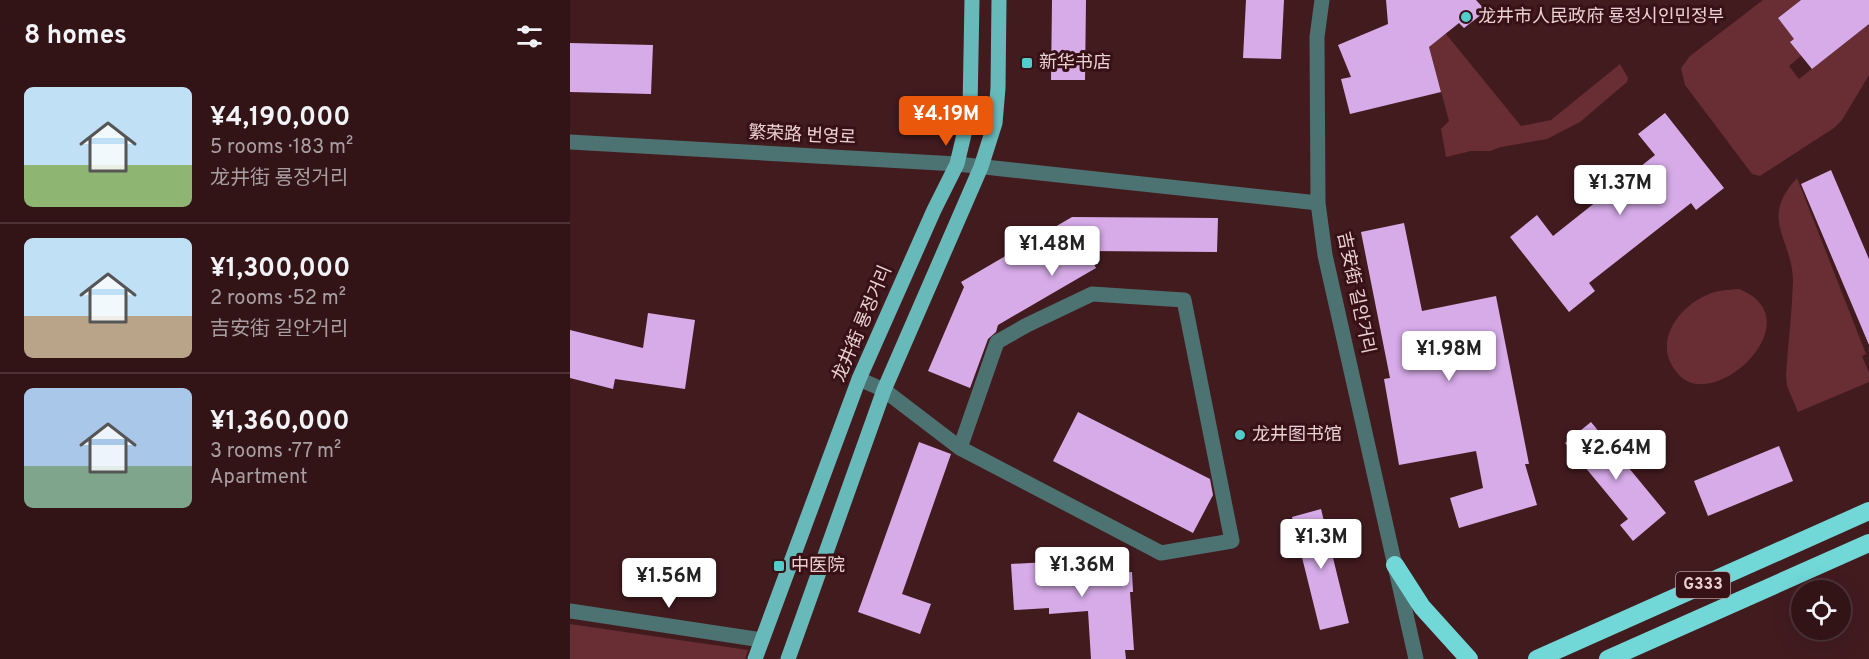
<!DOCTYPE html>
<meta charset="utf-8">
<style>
body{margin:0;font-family:Overpass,"Noto Sans SC","Noto Sans KR",sans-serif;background:#3d2124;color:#f1f3f6;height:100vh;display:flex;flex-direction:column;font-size:22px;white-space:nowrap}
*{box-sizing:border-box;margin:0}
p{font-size:20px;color:#a89ea1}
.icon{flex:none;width:33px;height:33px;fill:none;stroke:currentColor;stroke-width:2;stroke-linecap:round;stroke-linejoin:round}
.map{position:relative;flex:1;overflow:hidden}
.drawer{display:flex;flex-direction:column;background:#321417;width:570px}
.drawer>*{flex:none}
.controls{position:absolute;left:1221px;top:580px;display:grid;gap:12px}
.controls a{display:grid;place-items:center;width:60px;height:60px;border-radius:50%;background:#321417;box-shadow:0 6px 24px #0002,0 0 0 2px #4d3336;font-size:30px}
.price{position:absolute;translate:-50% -51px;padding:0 14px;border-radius:6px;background:#fff;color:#222;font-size:20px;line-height:39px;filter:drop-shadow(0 2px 3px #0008)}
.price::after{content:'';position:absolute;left:50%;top:36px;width:18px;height:14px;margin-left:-9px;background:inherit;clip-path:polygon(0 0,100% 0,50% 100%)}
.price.on{background:#ea580c;color:#fff}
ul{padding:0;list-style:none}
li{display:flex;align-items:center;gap:18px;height:150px;padding:0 24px}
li+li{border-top:2px solid #4d3336}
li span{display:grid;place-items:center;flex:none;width:168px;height:120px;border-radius:9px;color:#555}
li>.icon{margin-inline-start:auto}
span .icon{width:72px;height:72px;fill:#fffc;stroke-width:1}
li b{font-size:26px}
h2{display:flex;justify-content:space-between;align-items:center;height:72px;padding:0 24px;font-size:26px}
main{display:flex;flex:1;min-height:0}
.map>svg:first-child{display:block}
.green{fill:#682e33}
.building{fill:#d6abe8}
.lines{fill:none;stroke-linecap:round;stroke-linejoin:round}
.minor{stroke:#4c7271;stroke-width:15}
.major{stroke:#68baba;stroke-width:15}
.highway{stroke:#71d7d7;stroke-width:18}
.poi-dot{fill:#52cdcd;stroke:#371116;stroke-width:2}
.labels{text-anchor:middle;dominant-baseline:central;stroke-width:6;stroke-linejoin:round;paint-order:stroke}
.shield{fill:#371116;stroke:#b59799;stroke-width:1.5}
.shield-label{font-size:16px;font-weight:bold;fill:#ebd0d1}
.poi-label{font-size:18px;fill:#ebd0d1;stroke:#371116;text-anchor:start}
.street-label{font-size:18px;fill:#ebd0d1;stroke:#371116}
</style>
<main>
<section class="drawer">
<h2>8 homes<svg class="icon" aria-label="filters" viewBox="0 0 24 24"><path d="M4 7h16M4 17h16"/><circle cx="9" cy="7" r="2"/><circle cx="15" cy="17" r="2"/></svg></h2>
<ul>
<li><span style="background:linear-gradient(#bfe0f5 65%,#8fb573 0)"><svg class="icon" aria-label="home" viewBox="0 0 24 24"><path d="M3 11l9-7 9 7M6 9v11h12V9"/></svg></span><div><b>¥4,190,000</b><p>5 rooms · 183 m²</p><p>龙井街 룡정거리</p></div></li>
<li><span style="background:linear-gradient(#bfe0f5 65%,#b9a48a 0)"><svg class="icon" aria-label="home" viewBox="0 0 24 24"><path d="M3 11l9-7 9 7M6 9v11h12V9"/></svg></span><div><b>¥1,300,000</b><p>2 rooms · 52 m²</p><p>吉安街 길안거리</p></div></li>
<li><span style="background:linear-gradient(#a9c7e8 65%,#7fa58c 0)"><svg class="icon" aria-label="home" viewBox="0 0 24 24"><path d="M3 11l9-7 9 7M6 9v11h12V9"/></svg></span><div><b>¥1,360,000</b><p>3 rooms · 77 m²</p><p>Apartment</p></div></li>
</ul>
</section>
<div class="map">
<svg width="1299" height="659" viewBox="0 0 1299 659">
<rect width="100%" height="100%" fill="#421b1f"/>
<path class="green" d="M 1193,0 L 1231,0 L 1208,18 L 1224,39 L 1231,56 L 1219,66 L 1229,79 L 1299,24 L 1299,75 L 1272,120 L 1264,128 L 1190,176 L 1182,174 L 1115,85 L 1111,68 L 1120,56 Z
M 876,34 L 951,126 L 981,120 L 1050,64 L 1058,78 L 1057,82 L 1010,122 L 977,139 L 931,147 L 920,151 L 901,151 L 876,157 L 871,129 L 879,121 L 858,43 Z
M 1227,178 L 1296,354 L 1292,356 L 1299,373 L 1299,382 L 1228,412 L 1217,386 L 1216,375 C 1218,344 1222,313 1223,282 C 1223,238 1188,220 1227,178 Z
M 1169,289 C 1245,319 1145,414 1109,375 C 1081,346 1106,308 1137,295 C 1147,290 1158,290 1169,289 Z
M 0,624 L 178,650 L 175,659 L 0,659 Z"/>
<path class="building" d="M 482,0 L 516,0 L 515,80 L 481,80 Z
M 676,0 L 714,0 L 711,59 L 673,58 Z
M 816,0 L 906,0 L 916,11 L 894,28 L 889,23 L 859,47 L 871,92 L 780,114 L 771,79 L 781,77 L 768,45 L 818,24 Z
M 1231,0 L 1299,0 L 1299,24 L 1242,69 L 1220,42 L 1224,39 L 1208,18 Z
M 0,43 L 83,45 L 81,94 L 0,92 Z
M 1095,113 L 1154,188 L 1126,210 L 1121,203 L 1019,283 L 1025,291 L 999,312 L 940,237 L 967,215 L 983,236 L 1085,155 L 1068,134 Z
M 1261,170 L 1299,259 L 1299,345 L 1231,184 Z
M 502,217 L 648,218 L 647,252 L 517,251 L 526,268 L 428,325 L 426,332 L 418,339 L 400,388 L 358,371 L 394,287 L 391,282 Z
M 834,223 L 852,311 L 926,296 L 959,464 L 955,464 L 967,505 L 889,528 L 880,498 L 913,488 L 906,451 L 829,465 L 814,379 L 820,378 L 791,232 Z
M 78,313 L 125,320 L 115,389 L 45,379 L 43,389 L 0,378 L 0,330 L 73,348 Z
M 508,412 L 640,479 L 643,495 L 623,533 L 483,461 Z
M 1021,422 L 1096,513 L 1063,541 L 1050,525 L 1058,519 L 995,443 Z
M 349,442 L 381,454 L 332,594 L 361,604 L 350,634 L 288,612 Z
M 1209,446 L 1223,481 L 1138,516 L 1124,481 Z
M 751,509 L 779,623 L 750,630 L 722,517 Z
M 552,558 L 553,573 L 562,572 L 563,592 L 560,592 L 564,650 L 555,650 L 556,659 L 521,659 L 518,611 L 479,614 L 479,608 L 444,610 L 441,564 Z"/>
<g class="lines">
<path class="minor" d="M 752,0 L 747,37 L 748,203 L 755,255 L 846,659
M 0,142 L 387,164 L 748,203
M 289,379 L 314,390 L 390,448 L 591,553 L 662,541 L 614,300 L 522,294 L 457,325 L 427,342 L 390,448
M 0,611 L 192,640"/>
<path class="major" d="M 185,659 L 289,379 L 364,210 L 387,164 L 400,109 L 402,0
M 218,659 L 314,390 L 411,167 L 425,123 L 428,88 L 429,0"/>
<path class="highway" d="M 825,565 L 852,607 L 899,659
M 967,659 L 1299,511
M 1038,659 L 1299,543"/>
</g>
<g class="poi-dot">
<circle cx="896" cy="17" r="6"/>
<rect x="451" y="57" width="12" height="12" rx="3"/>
<circle cx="670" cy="435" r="6"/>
<rect x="203" y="560" width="12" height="12" rx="3"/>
</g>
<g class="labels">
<rect class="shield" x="1106" y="572" width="54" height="26" rx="4.5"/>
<g class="shield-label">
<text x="1133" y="585">G333</text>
</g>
<g class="poi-label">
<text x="908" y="17">龙井市人民政府 룡정시인민정부</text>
<text x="469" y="63">新华书店</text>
<text x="682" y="435">龙井图书馆</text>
<text x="221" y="566">中医院</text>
</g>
<g class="street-label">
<text transform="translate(232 136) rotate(3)">繁荣路 번영로</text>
<text transform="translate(785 293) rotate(78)">吉安街 길안거리</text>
<text transform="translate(293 324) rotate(-67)">龙井街 룡정거리</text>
</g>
</g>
</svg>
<div class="controls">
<a><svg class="icon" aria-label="locate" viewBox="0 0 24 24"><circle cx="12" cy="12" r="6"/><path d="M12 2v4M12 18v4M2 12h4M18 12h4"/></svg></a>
</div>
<b class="price on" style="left:376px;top:147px">¥4.19M</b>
<b class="price" style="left:1050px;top:216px">¥1.37M</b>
<b class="price" style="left:482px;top:277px">¥1.48M</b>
<b class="price" style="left:879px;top:382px">¥1.98M</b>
<b class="price" style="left:1046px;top:481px">¥2.64M</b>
<b class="price" style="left:751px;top:570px">¥1.3M</b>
<b class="price" style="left:512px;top:598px">¥1.36M</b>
<b class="price" style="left:99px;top:609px">¥1.56M</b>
</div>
</main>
